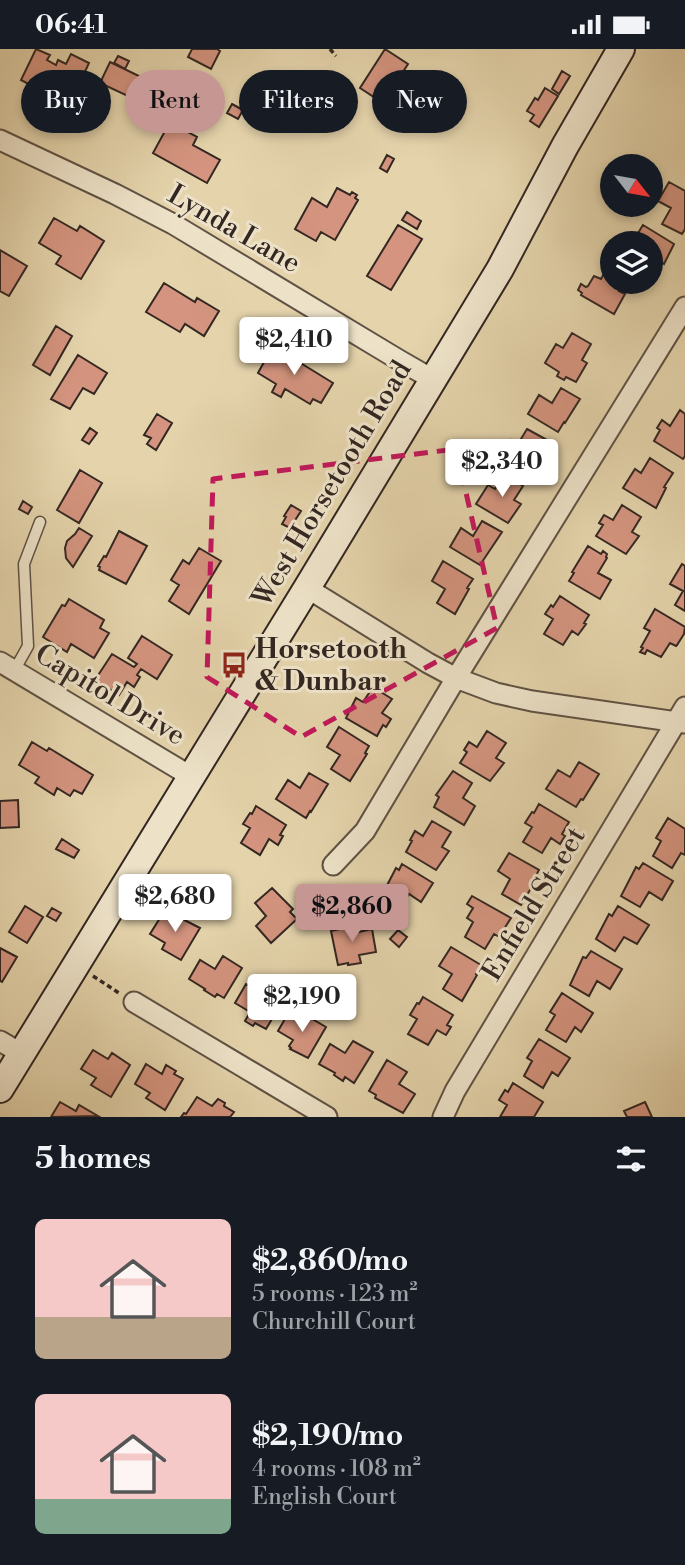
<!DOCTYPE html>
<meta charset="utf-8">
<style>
body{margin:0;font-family:"Libre Bodoni",serif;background:#20242c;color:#f1f3f6;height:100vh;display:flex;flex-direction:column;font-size:26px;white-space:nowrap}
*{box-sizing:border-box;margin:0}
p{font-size:23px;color:#9ea1a6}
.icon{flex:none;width:38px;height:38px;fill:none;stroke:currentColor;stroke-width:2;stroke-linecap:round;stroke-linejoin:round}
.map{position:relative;height:1068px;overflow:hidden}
.panel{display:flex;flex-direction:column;background:#171b24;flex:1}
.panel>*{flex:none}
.guide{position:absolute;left:21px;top:21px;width:644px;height:63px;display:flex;gap:14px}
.needle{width:46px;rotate:121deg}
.fabs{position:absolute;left:600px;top:105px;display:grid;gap:14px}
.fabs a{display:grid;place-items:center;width:63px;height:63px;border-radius:50%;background:#171b24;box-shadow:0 4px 10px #0003;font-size:35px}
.price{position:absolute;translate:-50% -60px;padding:0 16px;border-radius:7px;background:#fff;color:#222;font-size:23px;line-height:46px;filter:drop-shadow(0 2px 4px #0008)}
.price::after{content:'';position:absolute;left:50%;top:42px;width:21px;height:16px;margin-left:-10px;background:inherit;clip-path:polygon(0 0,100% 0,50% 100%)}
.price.on{background:#c59692;color:#111}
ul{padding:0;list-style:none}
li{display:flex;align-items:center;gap:21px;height:175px;padding:0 35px}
li span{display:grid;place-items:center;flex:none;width:196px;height:140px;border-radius:10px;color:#555}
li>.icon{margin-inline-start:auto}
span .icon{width:84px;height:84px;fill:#fffc;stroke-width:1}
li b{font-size:30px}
h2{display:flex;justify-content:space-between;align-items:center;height:84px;padding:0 35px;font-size:30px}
.pill{padding:0 24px;border-radius:32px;background:#171b24;box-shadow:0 4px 10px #0003;font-size:24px;line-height:63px}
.pill.on{background:#c59692;color:#111}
.status{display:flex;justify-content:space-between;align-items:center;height:49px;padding:0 35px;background:#171b24;direction:ltr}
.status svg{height:19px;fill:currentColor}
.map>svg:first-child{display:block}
.building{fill:#d4947f;stroke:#332722;stroke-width:2}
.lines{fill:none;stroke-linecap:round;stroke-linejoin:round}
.service-casing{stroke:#5f5244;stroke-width:13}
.minor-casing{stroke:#5f5244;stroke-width:23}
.secondary-casing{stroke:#332722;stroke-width:30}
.path{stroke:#332722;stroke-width:3.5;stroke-dasharray:5 3.5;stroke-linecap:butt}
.service{stroke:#ede2c8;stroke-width:10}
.minor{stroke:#ede2c8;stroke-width:19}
.secondary{stroke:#ede2c8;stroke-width:26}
.marked{fill:none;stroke:#c2185b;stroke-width:5;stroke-dasharray:14 9;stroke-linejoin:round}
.labels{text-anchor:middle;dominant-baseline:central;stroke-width:6;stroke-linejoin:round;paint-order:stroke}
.street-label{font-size:28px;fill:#332722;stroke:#ede2c8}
.poi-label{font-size:28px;font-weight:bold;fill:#332722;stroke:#ede2c8;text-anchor:start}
</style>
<div class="status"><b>06:41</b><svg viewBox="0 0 49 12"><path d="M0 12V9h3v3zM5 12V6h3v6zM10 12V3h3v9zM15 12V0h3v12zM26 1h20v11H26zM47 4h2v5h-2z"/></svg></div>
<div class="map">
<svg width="685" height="1068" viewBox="0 0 685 1068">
<rect width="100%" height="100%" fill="#e4d3ab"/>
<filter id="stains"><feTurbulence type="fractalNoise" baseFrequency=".00286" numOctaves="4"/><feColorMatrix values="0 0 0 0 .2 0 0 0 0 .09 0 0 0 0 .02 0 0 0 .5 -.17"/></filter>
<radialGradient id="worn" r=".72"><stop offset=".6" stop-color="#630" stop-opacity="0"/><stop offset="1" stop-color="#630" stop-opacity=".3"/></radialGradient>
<path class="building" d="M 36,0 L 50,6 L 47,11 L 56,16 L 58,11 L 66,15 L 71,5 L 89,14 L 82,29 L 85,30 L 70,61 L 49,51 L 51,47 L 21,31 Z
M 192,0 L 217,0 L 220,2 L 211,20 L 188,8 Z
M 385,0 L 408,15 L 383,54 L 360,39 Z
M 118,7 L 129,12 L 125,20 L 114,14 Z
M 110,13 L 141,28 L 132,49 L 100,34 Z
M 562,22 L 570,27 L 559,45 L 552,40 Z
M 545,39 L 558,47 L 539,78 L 530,72 L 534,66 L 527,62 L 535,49 L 538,51 Z
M 232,55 L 243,61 L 238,70 L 227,64 Z
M 177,60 L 195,71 L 188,83 L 197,88 L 193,96 L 220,111 L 207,134 L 153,104 Z
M 387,106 L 394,110 L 387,123 L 380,119 Z
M 669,133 L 685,142 L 685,180 L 682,185 L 662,175 L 671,159 L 658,152 Z
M 337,139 L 350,146 L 352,143 L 357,146 L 355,149 L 358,151 L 335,191 L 321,183 L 316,192 L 295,180 L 312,149 L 327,158 Z
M 407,163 L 421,172 L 417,180 L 402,171 Z
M 54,169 L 77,182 L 80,177 L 104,192 L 81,230 L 56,215 L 61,207 L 39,194 Z
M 398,176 L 422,190 L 391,241 L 367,227 Z
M 643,176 L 674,195 L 664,215 L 658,211 L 651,223 L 651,194 L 632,194 Z
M 0,201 L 27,217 L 9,247 L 0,242 Z
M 609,216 L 612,218 L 612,233 L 625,233 L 619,242 L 625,245 L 614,265 L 581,246 L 582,244 L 578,241 L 581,235 L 586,238 L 588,237 L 594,227 L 601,230 Z
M 164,234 L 195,253 L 197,249 L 219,262 L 204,287 L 185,275 L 180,283 L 146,263 Z
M 56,277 L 72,287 L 50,326 L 33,316 Z
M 572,284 L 591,295 L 582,311 L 587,314 L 576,333 L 566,328 L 564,331 L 557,327 L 559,323 L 545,314 L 556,295 L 563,299 Z
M 273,297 L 333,334 L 321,354 L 313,350 L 310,355 L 285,340 L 281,348 L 272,343 L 276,335 L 258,324 Z
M 78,306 L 107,324 L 94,345 L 83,339 L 70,360 L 51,350 Z
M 561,339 L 580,350 L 565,374 L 564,373 L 558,383 L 528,365 L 539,346 L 552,354 Z
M 680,361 L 685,365 L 685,407 L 683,410 L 654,392 L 660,381 L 657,379 L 662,371 L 670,377 Z
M 157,365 L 172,374 L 156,401 L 147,395 L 151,389 L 144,386 Z
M 90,379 L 97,384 L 89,395 L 82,391 Z
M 527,380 L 547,391 L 538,407 L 546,412 L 541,420 L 539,418 L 533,429 L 502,411 L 511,391 L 518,395 Z
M 650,409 L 673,424 L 664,438 L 666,439 L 656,459 L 623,439 L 635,420 L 641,424 Z
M 80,421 L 102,434 L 79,474 L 57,461 Z
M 504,425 L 523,437 L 514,451 L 521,455 L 508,474 L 476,455 L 488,436 L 495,440 Z
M 23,452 L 32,458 L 28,465 L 19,460 Z
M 291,456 L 301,462 L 290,479 L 282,475 L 286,468 L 284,467 Z
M 622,456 L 641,468 L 632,483 L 639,487 L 626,505 L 596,487 L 603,476 L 599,474 L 604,466 L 613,471 Z
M 482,472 L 502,483 L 480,516 L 450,498 L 461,479 L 473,487 Z
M 79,479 L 92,487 L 73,518 L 66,509 L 65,499 L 67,492 L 75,485 Z
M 119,482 L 147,497 L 126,535 L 99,521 L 100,518 L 98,517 L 104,507 L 106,508 Z
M 588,497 L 601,505 L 603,502 L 607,505 L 606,508 L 607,509 L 598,524 L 611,531 L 600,550 L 569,532 L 574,524 L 572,523 Z
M 199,499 L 221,512 L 189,565 L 169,552 L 179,536 L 171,531 L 183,511 L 189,515 Z
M 443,512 L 473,530 L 467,539 L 469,540 L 455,565 L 437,554 L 445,540 L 432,532 Z
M 682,515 L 685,517 L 685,562 L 675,556 L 683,542 L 670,535 Z
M 560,547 L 589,566 L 584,574 L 586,575 L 578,586 L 572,582 L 563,596 L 544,585 L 553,570 L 545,565 L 551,556 L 553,558 Z
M 69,550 L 104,571 L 100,579 L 109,584 L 94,609 L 71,595 L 67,603 L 43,588 L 62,556 L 65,557 Z
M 655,560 L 685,578 L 684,585 L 677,596 L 676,597 L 670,594 L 661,608 L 647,601 L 645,605 L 640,603 L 643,599 L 641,598 L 650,582 L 644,579 Z
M 142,587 L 172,606 L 157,630 L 141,620 L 137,626 L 140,628 L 134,638 L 127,633 L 119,646 L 95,631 L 112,605 L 134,618 L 137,615 L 128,609 Z
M 373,638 L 392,650 L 382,664 L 391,670 L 386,678 L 383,676 L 377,687 L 346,669 L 356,649 L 363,653 Z
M 339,678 L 369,697 L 365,704 L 367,705 L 350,732 L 331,720 L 340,706 L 327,698 Z
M 487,682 L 506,694 L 496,709 L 504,714 L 490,732 L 460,714 L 467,703 L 464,701 L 469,693 L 477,698 Z
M 32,693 L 47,702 L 49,699 L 93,726 L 82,745 L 74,741 L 70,747 L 57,739 L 54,746 L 35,734 L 39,728 L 19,716 Z
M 579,713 L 599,725 L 583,751 L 581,750 L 576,758 L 546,740 L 558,721 L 570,728 Z
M 453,722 L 472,734 L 463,749 L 475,757 L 464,776 L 434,758 L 439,748 L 436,746 Z
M 309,724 L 328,735 L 311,763 L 310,762 L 306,769 L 276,750 L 288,731 L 300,739 Z
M 18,751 L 19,778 L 0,779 L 0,752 Z
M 539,755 L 569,773 L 562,785 L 565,787 L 560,795 L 551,789 L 542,804 L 523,793 L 532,778 L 525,774 L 532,763 L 534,764 Z
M 256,757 L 286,776 L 280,786 L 283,787 L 278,796 L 269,790 L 260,806 L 241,794 L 250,779 L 243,775 L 250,764 L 252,765 Z
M 668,769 L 685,780 L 685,806 L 681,804 L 672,819 L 653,807 L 661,792 L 656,789 Z
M 432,772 L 451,783 L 442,798 L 449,802 L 436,821 L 406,803 L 412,792 L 410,791 L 415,782 L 423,787 Z
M 62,790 L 79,801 L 74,809 L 56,800 Z
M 509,804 L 539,821 L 534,830 L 536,831 L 521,856 L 502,845 L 510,830 L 498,822 Z
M 643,814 L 673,832 L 662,851 L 649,843 L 640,858 L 621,847 L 636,818 L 639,820 Z
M 402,815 L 433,834 L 421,853 L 409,845 L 399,860 L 381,848 L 396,819 L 399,821 Z
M 272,839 L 293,860 L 290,863 L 297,870 L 271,894 L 256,877 L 266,867 L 255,854 Z
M 472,847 L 511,869 L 504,880 L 508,882 L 503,890 L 494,885 L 485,900 L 465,888 L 473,873 L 467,869 L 473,859 L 467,855 Z
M 25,857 L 43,868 L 27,894 L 9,883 Z
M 618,857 L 649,876 L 637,895 L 624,888 L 615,902 L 596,890 L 609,865 L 612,867 Z
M 52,859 L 61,864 L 56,872 L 47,867 Z
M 165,861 L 200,879 L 181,911 L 162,900 L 165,894 L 150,885 Z
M 352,874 L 354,884 L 372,880 L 376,903 L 359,906 L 361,914 L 348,916 L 348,914 L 338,916 L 331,882 L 344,879 L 343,876 Z
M 398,881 L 407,888 L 399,898 L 390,890 Z
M 451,898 L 481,916 L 476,925 L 477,926 L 462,952 L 443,940 L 452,925 L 439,917 Z
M 0,899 L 17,908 L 2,933 L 0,932 Z
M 591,902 L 622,920 L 610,940 L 597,932 L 589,947 L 570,936 L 583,908 L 586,909 Z
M 223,907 L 242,919 L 224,949 L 217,945 L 215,948 L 204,941 L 205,940 L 189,930 L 200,911 L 215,920 Z
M 246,935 L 262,944 L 266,937 L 284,950 L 266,980 L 255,974 L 253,977 L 245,972 L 250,963 L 235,954 Z
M 562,944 L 593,964 L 581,983 L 575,978 L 566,993 L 546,981 L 555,966 L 550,963 Z
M 423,948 L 453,966 L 447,976 L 451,978 L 446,986 L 437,981 L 428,996 L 408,985 L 417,970 L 410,966 L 417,954 L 419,955 Z
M 289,963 L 304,972 L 307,967 L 326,978 L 308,1009 L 290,1000 L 291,999 L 289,997 L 293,991 L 278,982 Z
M 539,990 L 570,1009 L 558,1027 L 552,1023 L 543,1039 L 524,1027 L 532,1012 L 527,1009 Z
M 353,992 L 373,1003 L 354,1034 L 345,1028 L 343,1032 L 334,1026 L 335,1024 L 319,1015 L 330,995 L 345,1004 Z
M 93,1001 L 108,1010 L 112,1004 L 130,1016 L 111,1048 L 91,1036 L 96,1029 L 81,1020 Z
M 387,1011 L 407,1023 L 399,1035 L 415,1045 L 403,1064 L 375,1049 L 376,1046 L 369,1042 Z
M 146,1015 L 162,1025 L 166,1016 L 176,1022 L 174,1025 L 183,1030 L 165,1061 L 146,1049 L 150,1044 L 135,1035 Z
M 513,1034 L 543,1053 L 534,1068 L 500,1068 L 507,1056 L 499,1051 L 505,1041 L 508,1043 Z
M 197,1048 L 212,1057 L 218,1050 L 225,1054 L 224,1057 L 234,1063 L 230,1068 L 181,1068 L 184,1064 L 186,1065 Z
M 60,1053 L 76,1062 L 79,1056 L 98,1067 L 51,1068 Z
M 645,1053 L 652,1068 L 627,1068 L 624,1062 Z"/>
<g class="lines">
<g class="service-casing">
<path id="service" d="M 14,622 L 28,597 L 24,515 L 40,473"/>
</g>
<g class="minor-casing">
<path id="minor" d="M 0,91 L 115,145 L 173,175 L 399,311 L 432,330
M 307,539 L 428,614 L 456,629 L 496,644 L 532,652 L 685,674
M 0,613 L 192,728
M 333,816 L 365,782 L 456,629 L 685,258
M 134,953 L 327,1068
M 0,992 L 22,1005
M 443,1068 L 455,1042 L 685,658"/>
</g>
<g class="secondary-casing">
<path id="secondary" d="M 0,1040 L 307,539 L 500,220 L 565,97 L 621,0"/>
</g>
<path class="path" d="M 330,0 L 336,7
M 93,927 L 119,944"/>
<use href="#service" class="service"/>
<use href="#minor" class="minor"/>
<use href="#secondary" class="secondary"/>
</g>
<path class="marked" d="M 456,400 L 497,579 L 301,688 L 207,628 L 213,430 Z"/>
<defs>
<g id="bus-bare" transform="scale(2.1)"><path d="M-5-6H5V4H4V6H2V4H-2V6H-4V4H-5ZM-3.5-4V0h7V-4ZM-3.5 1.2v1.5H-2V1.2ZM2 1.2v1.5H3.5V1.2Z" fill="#8f2418" stroke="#ede2c8" stroke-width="2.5" paint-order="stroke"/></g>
</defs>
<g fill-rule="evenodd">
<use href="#bus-bare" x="234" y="616"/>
</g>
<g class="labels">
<g class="street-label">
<text transform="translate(234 180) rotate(30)">Lynda Lane</text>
<text transform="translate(332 435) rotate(-59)">West Horsetooth Road</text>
<text transform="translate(110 646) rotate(31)">Capitol Drive</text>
<text transform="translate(534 855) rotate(-59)">Enfield Street</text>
</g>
<g class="poi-label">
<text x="255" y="600">Horsetooth<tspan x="255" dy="32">&amp; Dunbar</tspan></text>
</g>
</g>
<rect width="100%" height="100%" filter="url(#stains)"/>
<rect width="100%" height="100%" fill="url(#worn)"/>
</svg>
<div class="fabs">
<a><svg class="needle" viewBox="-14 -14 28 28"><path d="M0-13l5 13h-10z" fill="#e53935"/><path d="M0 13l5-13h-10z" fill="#9ea1a6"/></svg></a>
<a><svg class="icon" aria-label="layers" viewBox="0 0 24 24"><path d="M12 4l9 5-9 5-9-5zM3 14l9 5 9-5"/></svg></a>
</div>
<b class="price" style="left:294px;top:328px">$2,410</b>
<b class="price" style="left:502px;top:450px">$2,340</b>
<b class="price" style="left:175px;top:885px">$2,680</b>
<b class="price on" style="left:352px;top:895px">$2,860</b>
<b class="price" style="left:302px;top:985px">$2,190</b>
<div class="guide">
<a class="pill">Buy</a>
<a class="pill on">Rent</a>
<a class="pill">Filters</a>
<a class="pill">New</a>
</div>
</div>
<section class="panel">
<h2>5 homes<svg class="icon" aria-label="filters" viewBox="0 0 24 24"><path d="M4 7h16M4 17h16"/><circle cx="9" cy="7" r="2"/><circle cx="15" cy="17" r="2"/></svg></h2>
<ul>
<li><span style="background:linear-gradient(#f6c9c9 70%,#b9a48a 0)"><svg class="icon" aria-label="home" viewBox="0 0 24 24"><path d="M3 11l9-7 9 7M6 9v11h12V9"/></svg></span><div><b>$2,860/mo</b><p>5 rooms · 123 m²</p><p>Churchill Court</p></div></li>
<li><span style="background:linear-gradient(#f6c9c9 75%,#7fa58c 0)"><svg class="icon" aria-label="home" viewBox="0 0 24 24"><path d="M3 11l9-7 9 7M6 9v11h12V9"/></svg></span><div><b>$2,190/mo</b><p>4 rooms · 108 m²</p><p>English Court</p></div></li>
</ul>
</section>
